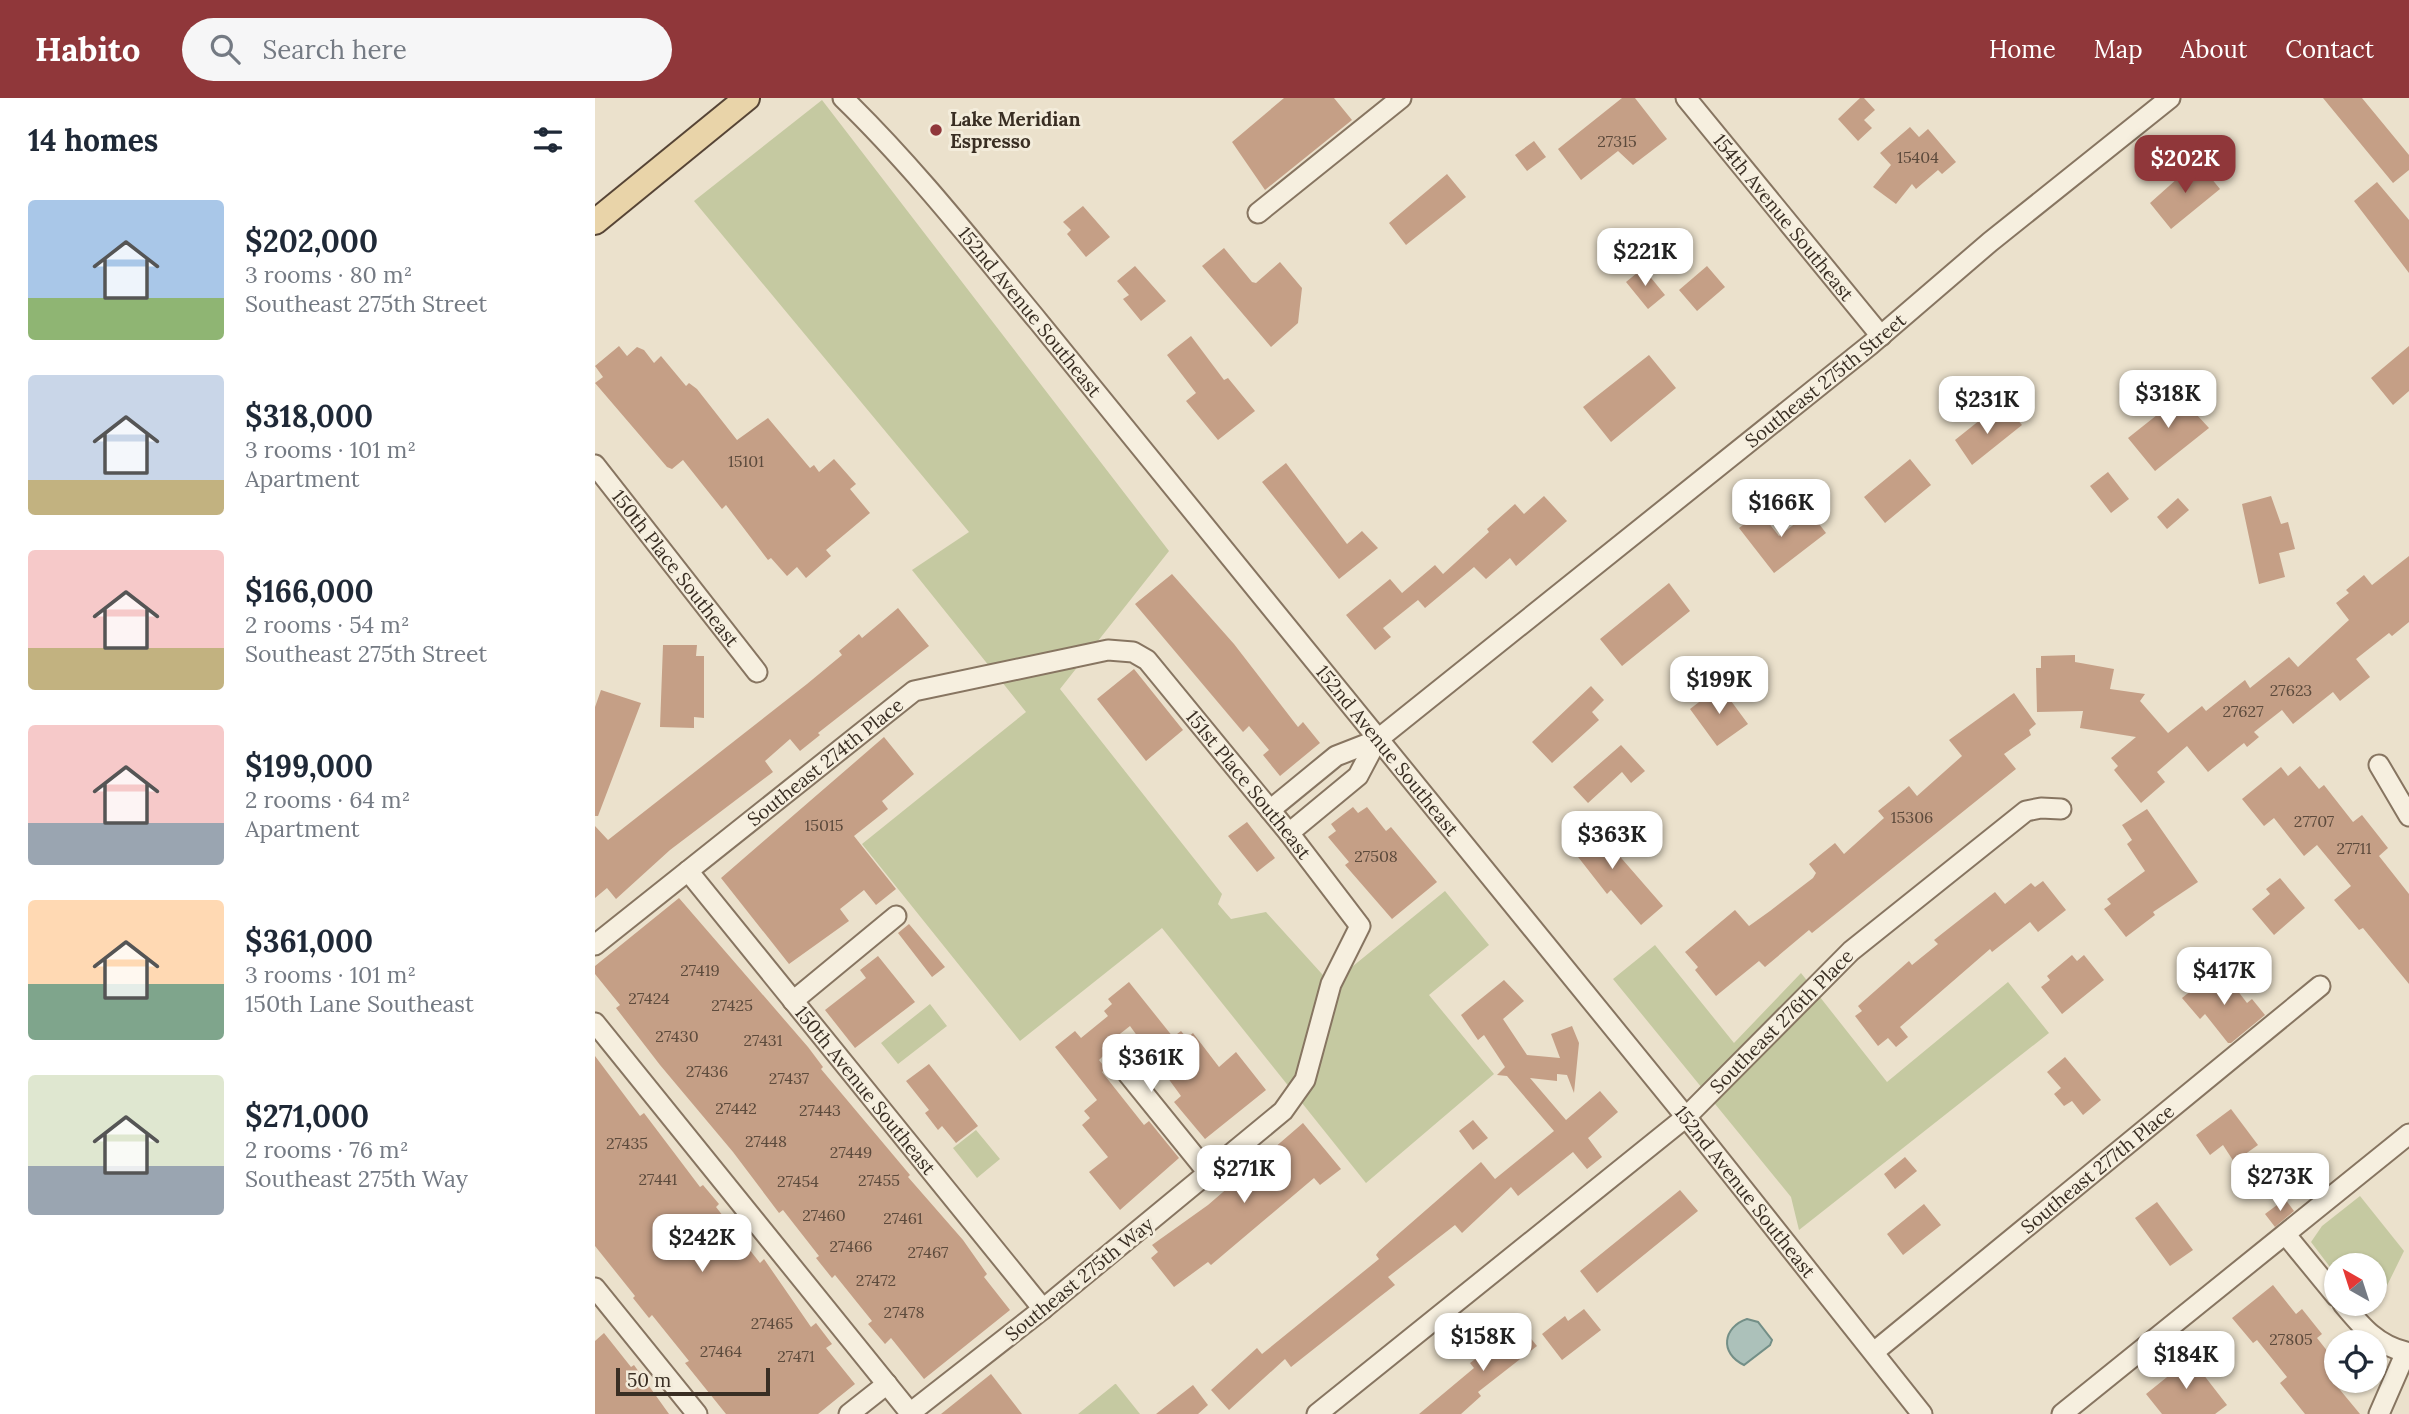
<!DOCTYPE html>
<meta charset="utf-8">
<style>
body{margin:0;font-family:Lora,serif;background:#f6f6f7;color:#1f2937;height:100vh;display:flex;flex-direction:column;font-size:26px;white-space:nowrap}
*{box-sizing:border-box;margin:0}
p{font-size:23px;color:#747a83}
.icon{flex:none;width:38px;height:38px;fill:none;stroke:currentColor;stroke-width:2;stroke-linecap:round;stroke-linejoin:round}
.map{position:relative;flex:1;overflow:hidden}
.details{display:flex;flex-direction:column;background:#fff;width:595px}
.details>*{flex:none}
.needle{width:46px;rotate:321deg}
.controls{position:absolute;left:1729px;top:1155px;display:grid;gap:14px}
.controls a{display:grid;place-items:center;width:63px;height:63px;border-radius:50%;background:#fff;box-shadow:0 2px 5px #0004;font-size:35px}
.scale{position:absolute;left:21px;bottom:18px;width:154px;box-sizing:border-box;padding-left:7px;border:4px solid #392e23;border-top:0;font-size:19px;line-height:24px;white-space:nowrap;color:#392e23;-webkit-text-stroke:5px #f3ecdb;paint-order:stroke}
.price{position:absolute;translate:-50% -60px;padding:0 16px;border-radius:14px;background:#fff;color:#222;font-size:23px;line-height:46px;filter:drop-shadow(0 2px 4px #0008)}
.price::after{content:'';position:absolute;left:50%;top:42px;width:21px;height:16px;margin-left:-10px;background:inherit;clip-path:polygon(0 0,100% 0,50% 100%)}
.price.active{background:#90373a;color:#fff}
ul{padding:0;list-style:none}
li{display:flex;align-items:center;gap:21px;height:175px;padding:0 28px}
li span{display:grid;place-items:center;flex:none;width:196px;height:140px;border-radius:7px;color:#555}
li>.icon{margin-inline-start:auto}
span .icon{width:84px;height:84px;fill:#fffc;stroke-width:1}
li b{font-size:30px}
h2{display:flex;justify-content:space-between;align-items:center;height:84px;padding:0 28px;font-size:30px}
header{display:flex;align-items:center;gap:42px;box-sizing:border-box;height:98px;padding:0 35px;background:#90373a;color:#fff}
header strong{font-size:33px}
nav{display:flex;gap:38px;margin-inline-start:auto;font-size:24px}
.search{width:490px;height:63px;background:#f6f6f7;display:flex;align-items:center;gap:18px;box-sizing:border-box;padding:0 24px;border-radius:38px;color:#747a83;font-size:26px}
main{display:flex;flex:1;min-height:0}
.map>svg:first-child{display:block}
.green{fill:#c5c9a1}
.water{fill:#acc1ba;stroke:#738f87;stroke-width:2}
.building{fill:#c59f86}
.lines{fill:none;stroke-linecap:round;stroke-linejoin:round}
.minor-casing{stroke:#877561;stroke-width:23}
.major-casing{stroke:#564435;stroke-width:28}
.minor{stroke:#f6efdf;stroke-width:19}
.major{stroke:#e9d4a9;stroke-width:24}
.poi-dot{fill:#90373a;stroke:#f3ecdb;stroke-width:2.5}
.labels{text-anchor:middle;dominant-baseline:central;stroke-width:6;stroke-linejoin:round;paint-order:stroke}
.number-label{font-size:16px;fill:#5c4a3c}
.poi-label{font-size:19px;font-weight:bold;fill:#392e23;stroke:#f3ecdb;text-anchor:start}
.street-label{font-size:19px;fill:#392e23;stroke:#f3ecdb}
</style>
<header>
<strong>Habito</strong>
<div class="search"><svg class="icon" aria-label="search" viewBox="0 0 24 24"><circle cx="10" cy="10" r="6"/><path d="M15 15l6 6"/></svg>Search here</div>
<nav><a>Home</a><a>Map</a><a>About</a><a>Contact</a></nav>
</header>
<main>
<section class="details">
<h2>14 homes<svg class="icon" aria-label="filters" viewBox="0 0 24 24"><path d="M4 7h16M4 17h16"/><circle cx="9" cy="7" r="2"/><circle cx="15" cy="17" r="2"/></svg></h2>
<ul>
<li><span style="background:linear-gradient(#a9c7e8 70%,#8fb573 0)"><svg class="icon" aria-label="home" viewBox="0 0 24 24"><path d="M3 11l9-7 9 7M6 9v11h12V9"/></svg></span><div><b>$202,000</b><p>3 rooms · 80 m²</p><p>Southeast 275th Street</p></div></li>
<li><span style="background:linear-gradient(#c9d6e8 75%,#c2b280 0)"><svg class="icon" aria-label="home" viewBox="0 0 24 24"><path d="M3 11l9-7 9 7M6 9v11h12V9"/></svg></span><div><b>$318,000</b><p>3 rooms · 101 m²</p><p>Apartment</p></div></li>
<li><span style="background:linear-gradient(#f6c9c9 70%,#c2b280 0)"><svg class="icon" aria-label="home" viewBox="0 0 24 24"><path d="M3 11l9-7 9 7M6 9v11h12V9"/></svg></span><div><b>$166,000</b><p>2 rooms · 54 m²</p><p>Southeast 275th Street</p></div></li>
<li><span style="background:linear-gradient(#f6c9c9 70%,#9aa5b1 0)"><svg class="icon" aria-label="home" viewBox="0 0 24 24"><path d="M3 11l9-7 9 7M6 9v11h12V9"/></svg></span><div><b>$199,000</b><p>2 rooms · 64 m²</p><p>Apartment</p></div></li>
<li><span style="background:linear-gradient(#ffd9b3 60%,#7fa58c 0)"><svg class="icon" aria-label="home" viewBox="0 0 24 24"><path d="M3 11l9-7 9 7M6 9v11h12V9"/></svg></span><div><b>$361,000</b><p>3 rooms · 101 m²</p><p>150th Lane Southeast</p></div></li>
<li><span style="background:linear-gradient(#dfe7d0 65%,#9aa5b1 0)"><svg class="icon" aria-label="home" viewBox="0 0 24 24"><path d="M3 11l9-7 9 7M6 9v11h12V9"/></svg></span><div><b>$271,000</b><p>2 rooms · 76 m²</p><p>Southeast 275th Way</p></div></li>
</ul>
</section>
<div class="map">
<svg width="1814" height="1316" viewBox="0 0 1814 1316">
<rect width="100%" height="100%" fill="#ebe1cc"/>
<path class="green" d="M 227,2 L 574,453 L 465,591 L 627,796 L 623,806 L 636,821 L 671,814 L 736,886 L 850,793 L 894,847 L 834,897 L 899,976 L 771,1085 L 567,830 L 425,943 L 267,746 L 431,614 L 317,472 L 374,434 L 99,103 Z
M 1060,847 L 1139,945 L 1206,875 L 1292,984 L 1413,884 L 1454,935 L 1204,1132 L 1196,1099 L 1018,881 Z
M 335,906 L 352,928 L 303,966 L 286,945 Z
M 381,1032 L 405,1061 L 382,1080 L 358,1050 Z
M 1765,1098 L 1809,1153 L 1782,1208 L 1765,1206 L 1780,1206 L 1780,1167 L 1741,1167 L 1741,1177 L 1716,1144 L 1727,1128 Z
M 521,1286 L 545,1316 L 483,1316 L 520,1286 Z"/>
<path class="water" d="M 1152,1221 L 1163,1224 L 1177,1242 L 1175,1247 L 1149,1267 C 1124,1255 1128,1229 1152,1221 Z"/>
<path class="building" d="M 689,0 L 739,0 L 757,22 L 670,92 L 637,44 Z
M 1027,0 L 1040,0 L 1072,41 L 1038,67 L 1023,53 L 986,82 L 963,51 Z
M 1265,0 L 1269,0 L 1280,12 L 1269,22 L 1277,30 L 1263,43 L 1243,21 Z
M 1728,0 L 1767,0 L 1814,57 L 1814,72 L 1798,85 Z
M 1315,29 L 1324,39 L 1333,31 L 1361,64 L 1347,76 L 1343,72 L 1321,91 L 1317,86 L 1301,106 L 1278,89 L 1296,67 L 1285,55 Z
M 939,43 L 951,59 L 932,73 L 920,57 Z
M 1602,63 L 1625,91 L 1576,131 L 1555,105 Z
M 852,76 L 871,99 L 811,147 L 794,125 Z
M 1782,84 L 1814,122 L 1814,175 L 1759,103 Z
M 488,108 L 515,139 L 491,159 L 472,136 L 476,132 L 468,124 Z
M 629,150 L 657,184 L 661,185 L 685,164 L 707,190 L 703,225 L 676,249 L 607,168 Z
M 540,168 L 571,203 L 546,223 L 528,201 L 534,197 L 522,183 Z
M 1112,168 L 1130,189 L 1102,213 L 1084,192 Z
M 1048,170 L 1070,197 L 1053,211 L 1031,184 Z
M 596,238 L 629,282 L 633,280 L 660,313 L 623,342 L 591,303 L 601,295 L 572,257 Z
M 24,248 L 32,258 L 42,249 L 49,252 L 59,265 L 66,258 L 91,288 L 94,285 L 102,291 L 142,342 L 173,320 L 215,370 L 219,367 L 224,374 L 239,361 L 261,386 L 255,391 L 275,415 L 231,452 L 236,458 L 211,480 L 202,469 L 192,478 L 176,460 L 173,462 L 131,407 L 127,411 L 88,362 L 77,371 L 72,369 L 0,285 L 8,279 L 0,268 Z
M 1814,248 L 1814,293 L 1798,307 L 1776,280 Z
M 1054,257 L 1081,290 L 1016,344 L 988,309 Z
M 1577,290 L 1614,330 L 1560,373 L 1533,340 L 1562,317 L 1554,308 Z
M 1414,312 L 1427,327 L 1377,367 L 1360,342 L 1385,322 L 1390,328 Z
M 1315,361 L 1336,387 L 1290,425 L 1269,399 Z
M 691,365 L 752,446 L 767,433 L 783,450 L 744,481 L 667,384 Z
M 1513,374 L 1534,401 L 1516,415 L 1495,388 Z
M 949,398 L 972,423 L 921,468 L 915,460 L 891,481 L 879,469 L 830,510 L 823,502 L 788,530 L 796,539 L 780,552 L 751,517 L 795,481 L 807,495 L 840,467 L 848,476 L 894,434 L 892,431 L 920,406 L 929,416 Z
M 1676,398 L 1686,426 L 1693,424 L 1700,451 L 1684,455 L 1690,479 L 1664,486 L 1647,406 Z
M 1583,400 L 1594,412 L 1572,431 L 1562,419 Z
M 1165,414 L 1184,438 L 1215,414 L 1231,435 L 1179,475 L 1144,430 Z
M 1814,458 L 1814,524 L 1797,538 L 1794,535 L 1761,561 L 1775,579 L 1745,603 L 1738,594 L 1698,626 L 1687,612 L 1659,634 L 1664,639 L 1652,649 L 1649,645 L 1613,674 L 1592,648 L 1562,674 L 1570,684 L 1546,705 L 1519,672 L 1523,668 L 1516,660 L 1541,639 L 1485,630 L 1488,613 L 1442,614 L 1441,570 L 1446,570 L 1446,558 L 1480,557 L 1480,564 L 1519,571 L 1515,591 L 1550,596 L 1545,603 L 1573,635 L 1607,608 L 1611,613 L 1650,582 L 1655,590 L 1694,559 L 1703,569 L 1754,522 L 1741,505 L 1754,495 L 1751,492 L 1769,477 L 1777,487 Z
M 577,476 L 639,546 L 703,629 L 708,624 L 725,645 L 685,678 L 668,657 L 674,652 L 654,628 L 648,634 L 540,506 Z
M 1074,485 L 1095,513 L 1027,568 L 1005,541 Z
M 303,510 L 334,548 L 223,635 L 225,637 L 205,653 L 195,641 L 170,663 L 178,674 L 75,752 L 21,801 L 12,790 L 0,800 L 0,728 L 13,742 L 212,586 L 247,557 L 244,553 L 264,536 L 267,540 Z
M 68,547 L 102,547 L 101,558 L 109,558 L 109,620 L 99,619 L 99,630 L 65,629 Z
M 539,571 L 588,632 L 551,663 L 502,601 Z
M 996,588 L 1009,602 L 997,614 L 1004,622 L 957,665 L 937,644 Z
M 1125,588 L 1153,626 L 1122,648 L 1095,611 Z
M 6,592 L 46,605 L 3,718 L 0,718 L 0,609 Z
M 1419,595 L 1441,626 L 1434,632 L 1436,637 L 1409,656 L 1421,671 L 1217,835 L 1214,832 L 1170,869 L 1164,863 L 1121,898 L 1100,872 L 1103,869 L 1090,854 L 1140,812 L 1154,828 L 1175,813 L 1218,780 L 1221,775 L 1214,766 L 1240,745 L 1249,756 L 1289,720 L 1283,713 L 1314,688 L 1322,698 L 1367,658 L 1354,642 Z
M 289,639 L 319,676 L 287,703 L 293,711 L 259,738 L 301,791 L 281,807 L 269,792 L 245,811 L 254,823 L 194,866 L 126,780 Z
M 1026,647 L 1050,673 L 1036,685 L 1027,674 L 993,705 L 978,689 Z
M 1705,668 L 1724,691 L 1729,687 L 1758,724 L 1767,717 L 1793,750 L 1784,758 L 1814,796 L 1814,886 L 1768,830 L 1764,832 L 1739,802 L 1756,788 L 1722,747 L 1709,758 L 1679,720 L 1669,728 L 1647,701 L 1686,669 L 1693,678 Z
M 758,709 L 763,715 L 772,709 L 791,733 L 796,729 L 842,784 L 797,821 L 750,767 L 754,764 L 733,739 L 741,733 L 736,726 Z
M 1552,711 L 1603,784 L 1558,814 L 1560,817 L 1531,839 L 1509,811 L 1516,806 L 1512,801 L 1550,773 L 1532,746 L 1537,742 L 1527,727 Z
M 998,719 L 1016,743 L 1014,746 L 1068,808 L 1046,827 L 1016,792 L 1012,796 L 969,741 Z
M 652,724 L 680,760 L 662,774 L 633,738 Z
M 1685,780 L 1710,810 L 1679,837 L 1657,811 L 1675,796 L 1671,791 Z
M 1448,783 L 1471,812 L 1443,834 L 1435,824 L 1397,854 L 1395,851 L 1305,929 L 1313,939 L 1301,949 L 1293,940 L 1283,948 L 1260,918 L 1267,913 L 1263,908 L 1314,863 L 1317,867 L 1343,846 L 1339,842 L 1400,794 L 1410,806 L 1436,785 L 1440,789 Z
M 84,800 L 213,949 L 228,969 L 226,971 L 315,1077 L 313,1079 L 368,1142 L 392,1176 L 389,1179 L 415,1212 L 329,1281 L 296,1240 L 290,1246 L 273,1226 L 277,1223 L 240,1177 L 237,1180 L 221,1160 L 224,1158 L 188,1112 L 184,1115 L 138,1054 L 65,967 L 21,910 L 25,907 L 0,876 L 0,868 Z
M 314,826 L 350,869 L 337,879 L 303,835 Z
M 1477,857 L 1482,863 L 1489,857 L 1509,882 L 1467,916 L 1446,889 L 1455,882 L 1452,878 Z
M 283,858 L 320,904 L 260,950 L 230,912 L 271,880 L 265,872 Z
M 1619,874 L 1627,884 L 1632,879 L 1652,905 L 1657,901 L 1670,917 L 1636,945 L 1633,945 L 1610,916 L 1605,921 L 1587,900 Z
M 909,882 L 929,903 L 908,921 L 932,957 L 965,960 L 956,936 L 977,928 L 984,945 L 979,995 L 972,977 L 962,976 L 962,983 L 935,980 L 971,1022 L 1005,993 L 1023,1014 L 993,1040 L 1007,1059 L 992,1071 L 978,1054 L 923,1098 L 916,1089 L 867,1135 L 860,1127 L 793,1179 L 800,1187 L 782,1201 L 696,1269 L 690,1261 L 634,1312 L 616,1292 L 662,1250 L 667,1256 L 784,1161 L 781,1157 L 784,1153 L 886,1064 L 900,1081 L 959,1033 L 912,978 L 902,977 L 910,969 L 889,937 L 883,942 L 866,917 Z
M 534,884 L 578,939 L 586,933 L 592,940 L 598,935 L 624,969 L 641,954 L 671,992 L 610,1041 L 579,1004 L 586,998 L 535,928 L 507,950 L 511,955 L 504,962 L 511,971 L 507,974 L 549,1027 L 554,1023 L 584,1060 L 525,1112 L 494,1074 L 513,1059 L 487,1027 L 495,1020 L 489,1013 L 502,1002 L 460,949 L 480,933 L 486,940 L 513,918 L 509,913 L 517,906 L 513,901 Z
M 0,958 L 45,1018 L 49,1015 L 105,1089 L 108,1087 L 124,1106 L 121,1109 L 165,1165 L 169,1161 L 216,1229 L 221,1225 L 237,1246 L 231,1250 L 260,1286 L 223,1316 L 131,1316 L 90,1265 L 94,1263 L 57,1217 L 54,1220 L 38,1200 L 40,1198 L 0,1148 Z
M 1470,959 L 1506,1002 L 1488,1017 L 1477,1003 L 1469,1008 L 1459,996 L 1466,990 L 1452,974 Z
M 334,966 L 383,1028 L 361,1045 L 347,1028 L 343,1032 L 330,1015 L 334,1012 L 311,983 Z
M 1636,1011 L 1663,1047 L 1639,1064 L 1628,1047 L 1615,1057 L 1601,1037 Z
M 878,1022 L 893,1040 L 878,1052 L 864,1033 Z
M 708,1025 L 746,1071 L 725,1087 L 719,1080 L 616,1167 L 613,1164 L 579,1189 L 556,1160 L 563,1154 L 557,1147 L 613,1107 Z
M 1310,1059 L 1322,1073 L 1300,1091 L 1289,1076 Z
M 1085,1092 L 1103,1113 L 1002,1195 L 985,1173 Z
M 1690,1101 L 1699,1113 L 1680,1129 L 1670,1116 Z
M 1562,1104 L 1598,1152 L 1575,1168 L 1540,1120 Z
M 1329,1106 L 1346,1127 L 1308,1157 L 1292,1136 Z
M 1678,1187 L 1701,1216 L 1707,1211 L 1727,1236 L 1722,1240 L 1741,1264 L 1741,1287 L 1765,1316 L 1710,1316 L 1685,1285 L 1692,1279 L 1662,1242 L 1658,1245 L 1637,1220 Z
M 989,1211 L 1006,1232 L 967,1262 L 947,1236 L 970,1218 L 973,1223 Z
M 925,1227 L 942,1248 L 883,1294 L 886,1298 L 866,1316 L 824,1316 L 879,1270 L 875,1265 Z
M 9,1235 L 36,1269 L 39,1267 L 74,1316 L 0,1316 L 0,1243 Z
M 1591,1254 L 1632,1307 L 1620,1316 L 1567,1316 L 1551,1296 L 1582,1271 L 1577,1265 Z
M 396,1276 L 427,1316 L 346,1316 Z
M 598,1287 L 613,1307 L 603,1316 L 561,1316 Z"/>
<g class="lines">
<g class="minor-casing">
<g id="minor">
<path id="s1" d="M 248,0 C 319,69 380,147 443,223 L 1091,1019 L 1327,1316"/>
<path id="s2" d="M 1091,0 L 1286,238"/>
<path d="M 663,115 L 806,0"/>
<path id="s3" d="M 0,367 L 162,574"/>
<path d="M 1784,667 L 1814,718"/>
<path id="s4" d="M 675,712 L 741,658 L 782,642 L 1275,247 L 1395,144 L 1575,0"/>
<path d="M 694,735 L 763,678 L 782,642"/>
<path id="s5" d="M 93,773 L 448,1211"/>
<path id="s6" d="M 0,847 L 319,593 L 513,552 L 538,554 L 552,562 L 694,735 L 765,828 L 736,886 L 710,982 L 688,1013 L 448,1211 L 315,1315"/>
<path d="M 198,903 L 301,818"/>
<path d="M 0,925 L 316,1316"/>
<path d="M 533,976 L 614,1076"/>
<path d="M 1691,1137 L 1741,1198"/>
<path d="M 0,1190 L 102,1316"/>
<path d="M 1748,1206 C 1767,1229 1782,1247 1811,1254 L 1784,1316"/>
<path id="s7" d="M 1279,1254 L 1725,888"/>
<path d="M 254,1316 L 292,1286"/>
<path id="s8" d="M 722,1316 L 1091,1019 L 1256,853 L 1431,713 L 1446,710 L 1466,711"/>
<path d="M 1467,1316 L 1814,1036"/>
</g>
</g>
<g class="major-casing">
<path id="major" d="M 0,124 L 152,0"/>
</g>
<use href="#minor" class="minor"/>
<use href="#major" class="major"/>
</g>
<circle class="poi-dot" cx="341" cy="32" r="7"/>
<g class="labels">
<g class="number-label">
<text x="1022" y="43">27315</text>
<text x="1323" y="59">15404</text>
<text x="151" y="363">15101</text>
<text x="1696" y="592">27623</text>
<text x="1648" y="613">27627</text>
<text x="1317" y="719">15306</text>
<text x="1719" y="723">27707</text>
<text x="229" y="727">15015</text>
<text x="1759" y="750">27711</text>
<text x="781" y="758">27508</text>
<text x="105" y="872">27419</text>
<text x="54" y="900">27424</text>
<text x="137" y="907">27425</text>
<text x="82" y="938">27430</text>
<text x="168" y="942">27431</text>
<text x="112" y="973">27436</text>
<text x="194" y="980">27437</text>
<text x="141" y="1010">27442</text>
<text x="225" y="1012">27443</text>
<text x="171" y="1043">27448</text>
<text x="32" y="1045">27435</text>
<text x="256" y="1054">27449</text>
<text x="63" y="1081">27441</text>
<text x="284" y="1082">27455</text>
<text x="203" y="1083">27454</text>
<text x="229" y="1117">27460</text>
<text x="308" y="1120">27461</text>
<text x="256" y="1148">27466</text>
<text x="333" y="1154">27467</text>
<text x="281" y="1182">27472</text>
<text x="309" y="1214">27478</text>
<text x="177" y="1225">27465</text>
<text x="1696" y="1241">27805</text>
<text x="126" y="1253">27464</text>
<text x="201" y="1258">27471</text>
</g>
<g class="poi-label">
<text x="355" y="21">Lake Meridian<tspan x="355" dy="22">Espresso</tspan></text>
</g>
<g class="street-label">
<text stroke="none"><textPath href="#s2" startOffset="154">154th Avenue Southeast</textPath></text>
<text stroke="none"><textPath href="#s1" startOffset="284">152nd Avenue Southeast</textPath></text>
<text stroke="none"><textPath href="#s4" startOffset="704">Southeast 275th Street</textPath></text>
<text stroke="none"><textPath href="#s3" startOffset="131">150th Place Southeast</textPath></text>
<text stroke="none"><textPath href="#s1" startOffset="850">152nd Avenue Southeast</textPath></text>
<text stroke="none"><textPath href="#s6" startOffset="294">Southeast 274th Place</textPath></text>
<text stroke="none"><textPath href="#s6" startOffset="808">151st Place Southeast</textPath></text>
<text stroke="none"><textPath href="#s8" startOffset="609">Southeast 276th Place</textPath></text>
<text stroke="none"><textPath href="#s5" startOffset="282">150th Avenue Southeast</textPath></text>
<text stroke="none"><textPath href="#s7" startOffset="289">Southeast 277th Place</textPath></text>
<text stroke="none"><textPath href="#s1" startOffset="1418">152nd Avenue Southeast</textPath></text>
<text transform="translate(484 1181) rotate(-39)">Southeast 275th Way</text>
</g>
</g>
</svg>
<div class="controls">
<a><svg class="needle" viewBox="-14 -14 28 28"><path d="M0-13l5 13h-10z" fill="#e53935"/><path d="M0 13l5-13h-10z" fill="#747a83"/></svg></a>
<a><svg class="icon" aria-label="locate" viewBox="0 0 24 24"><circle cx="12" cy="12" r="6"/><path d="M12 2v4M12 18v4M2 12h4M18 12h4"/></svg></a>
</div>
<div class="scale">50 m</div>
<b class="price active" style="left:1590px;top:97px">$202K</b>
<b class="price" style="left:1050px;top:190px">$221K</b>
<b class="price" style="left:1573px;top:332px">$318K</b>
<b class="price" style="left:1392px;top:338px">$231K</b>
<b class="price" style="left:1186px;top:441px">$166K</b>
<b class="price" style="left:1124px;top:618px">$199K</b>
<b class="price" style="left:1017px;top:773px">$363K</b>
<b class="price" style="left:1629px;top:909px">$417K</b>
<b class="price" style="left:556px;top:996px">$361K</b>
<b class="price" style="left:649px;top:1107px">$271K</b>
<b class="price" style="left:1685px;top:1115px">$273K</b>
<b class="price" style="left:107px;top:1176px">$242K</b>
<b class="price" style="left:888px;top:1275px">$158K</b>
<b class="price" style="left:1591px;top:1293px">$184K</b>
</div>
</main>
